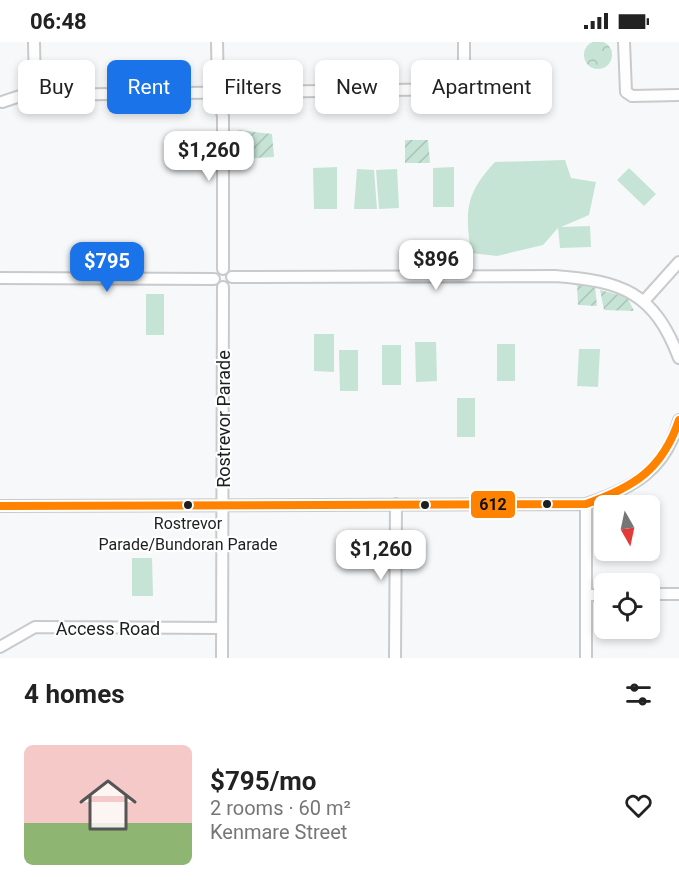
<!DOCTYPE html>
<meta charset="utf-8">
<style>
body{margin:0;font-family:Roboto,sans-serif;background:#f6f6f6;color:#222;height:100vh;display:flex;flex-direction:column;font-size:22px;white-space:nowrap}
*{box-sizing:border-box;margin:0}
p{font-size:20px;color:#767676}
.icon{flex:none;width:33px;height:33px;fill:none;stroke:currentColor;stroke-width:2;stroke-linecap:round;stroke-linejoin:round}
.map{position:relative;height:616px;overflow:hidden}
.panel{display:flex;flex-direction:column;background:#fff;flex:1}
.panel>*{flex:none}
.banner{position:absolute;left:18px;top:18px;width:644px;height:54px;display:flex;gap:12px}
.needle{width:39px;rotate:171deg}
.fabs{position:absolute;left:594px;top:453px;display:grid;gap:12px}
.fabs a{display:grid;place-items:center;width:66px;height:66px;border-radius:9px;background:#fff;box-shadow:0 3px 9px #0003;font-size:30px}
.price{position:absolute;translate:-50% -51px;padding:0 14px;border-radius:12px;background:#fff;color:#222;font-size:20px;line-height:39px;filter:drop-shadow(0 2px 3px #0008)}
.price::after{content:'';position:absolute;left:50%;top:36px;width:18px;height:14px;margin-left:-9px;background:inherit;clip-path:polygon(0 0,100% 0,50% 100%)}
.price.current{background:#1a73e8;color:#fff}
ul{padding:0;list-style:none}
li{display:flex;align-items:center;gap:18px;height:150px;padding:0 24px}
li+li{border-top:2px solid #e0e0e0}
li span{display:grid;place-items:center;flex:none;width:168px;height:120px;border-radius:9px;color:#555}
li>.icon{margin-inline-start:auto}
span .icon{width:72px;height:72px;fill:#fffc;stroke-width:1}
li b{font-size:26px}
h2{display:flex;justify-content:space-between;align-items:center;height:72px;padding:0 24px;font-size:26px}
.pill{padding:0 21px;border-radius:9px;background:#fff;box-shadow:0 3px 9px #0003;font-size:21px;line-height:54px}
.pill.current{background:#1a73e8;color:#fff}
.status{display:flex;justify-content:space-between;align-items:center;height:42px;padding:0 30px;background:#fff;direction:ltr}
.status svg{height:16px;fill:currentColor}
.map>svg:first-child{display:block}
.park{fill:url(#park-crowns)}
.garden{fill:url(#garden-furrows)}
.pitch{fill:#c6e4d5}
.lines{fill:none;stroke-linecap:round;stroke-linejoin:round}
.street-casing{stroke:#c8cacc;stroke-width:14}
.street{stroke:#fefefe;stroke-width:10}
.bus-1-casing{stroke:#fff;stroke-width:12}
.bus-1{stroke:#ff8200;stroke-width:8}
.bus-dot{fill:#1c1e1f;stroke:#fff;stroke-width:2}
.labels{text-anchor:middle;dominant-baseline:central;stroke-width:4.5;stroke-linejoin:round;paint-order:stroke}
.bus-label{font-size:16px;fill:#1c1e1f;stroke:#fff}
.street-label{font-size:18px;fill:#1c1e1f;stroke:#fff}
.line-badge{stroke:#fff;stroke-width:2}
.pale-badge-label{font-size:16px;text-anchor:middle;font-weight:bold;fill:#111}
</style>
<div class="status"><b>06:48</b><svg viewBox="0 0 49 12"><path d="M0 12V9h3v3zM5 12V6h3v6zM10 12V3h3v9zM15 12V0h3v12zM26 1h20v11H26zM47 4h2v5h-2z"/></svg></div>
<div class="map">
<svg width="679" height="616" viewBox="0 0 679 616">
<defs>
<pattern id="park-crowns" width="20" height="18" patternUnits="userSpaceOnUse" patternTransform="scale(1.5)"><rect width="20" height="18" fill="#c6e4d5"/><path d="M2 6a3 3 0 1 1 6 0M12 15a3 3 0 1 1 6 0" fill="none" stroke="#aac3b6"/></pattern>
<pattern id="garden-furrows" width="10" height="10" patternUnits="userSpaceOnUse" patternTransform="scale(1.5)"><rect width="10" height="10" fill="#c6e4d5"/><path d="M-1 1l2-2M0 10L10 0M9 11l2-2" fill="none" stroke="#aac3b6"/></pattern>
</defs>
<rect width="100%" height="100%" fill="#f6f8fa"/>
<path class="park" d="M584 13a14 14 0 1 1 28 0a14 14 0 1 1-28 0Z"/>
<path class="garden" d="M 238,88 L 272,92 L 274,115 L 236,117 Z
M 405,98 L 428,98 L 430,121 L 405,121 Z
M 577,243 L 595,244 L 597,264 L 578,263 Z
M 600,248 L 627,255 L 634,269 L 604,268 Z"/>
<path class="pitch" d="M 565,118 L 571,136 L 596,140 L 589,173 L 561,185 L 590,184 L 591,205 L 560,206 L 558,186 L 543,203 L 497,214 L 471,211 C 465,169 465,152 495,120 Z
M 337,125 L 337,167 L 314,167 L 313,126 Z
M 454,125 L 454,165 L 433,165 L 433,126 Z
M 629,126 L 656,152 L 644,164 L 617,138 Z
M 357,127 L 374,128 L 377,167 L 354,167 Z
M 397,127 L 399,166 L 379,167 L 376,128 Z
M 146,252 L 164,252 L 164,293 L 146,293 Z
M 314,292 L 334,292 L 334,330 L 314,329 Z
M 415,300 L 436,300 L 437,339 L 416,340 Z
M 497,302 L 515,302 L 515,339 L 497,339 Z
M 382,303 L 401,303 L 401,343 L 382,343 Z
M 579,307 L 600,307 L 598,345 L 577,344 Z
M 339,308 L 358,308 L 358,349 L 340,349 Z
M 457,356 L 475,356 L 475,395 L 457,395 Z
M 132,516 L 152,516 L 153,554 L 132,554 Z"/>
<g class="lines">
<g class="street-casing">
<path id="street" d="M 34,0 L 35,49
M 217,0 L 218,50 L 223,75 L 223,227
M 624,0 L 626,50 L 632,54 L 679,53
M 2,60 L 35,49 L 40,53 L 458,47 L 463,46 L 464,41 L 464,0
M 232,235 L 555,234 C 622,239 654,250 679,316
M 0,236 L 214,237
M 644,259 L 679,220
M 586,462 L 586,616
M 0,464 L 586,462 C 633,446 665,429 679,378
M 650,552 L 679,552
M 586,553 L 604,553
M 0,605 L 35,585 L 222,586
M 222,616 L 223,245
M 395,616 L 396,462"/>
</g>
<use href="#street" class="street"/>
<g class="bus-1-casing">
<path id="bus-1" d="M 0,464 L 586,462 C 634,445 662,428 679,378"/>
</g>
<use href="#bus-1" class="bus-1"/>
</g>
<g class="bus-dot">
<circle cx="547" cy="462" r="5"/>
<circle cx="188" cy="463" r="5"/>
<circle cx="425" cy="463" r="5"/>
</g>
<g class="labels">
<g class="bus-label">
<text x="188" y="481">Rostrevor<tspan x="188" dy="21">Parade/Bundoran Parade</tspan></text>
</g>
<g class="street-label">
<text transform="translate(223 377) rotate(-90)">Rostrevor Parade</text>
<text x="108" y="586">Access Road</text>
</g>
</g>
<rect class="line-badge" x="470" y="448" width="46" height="29" rx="6" fill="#ff8200"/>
<g class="pale-badge-label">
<text x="493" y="468">612</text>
</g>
</svg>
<div class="fabs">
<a><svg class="needle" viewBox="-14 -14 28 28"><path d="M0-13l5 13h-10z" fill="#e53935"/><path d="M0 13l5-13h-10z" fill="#767676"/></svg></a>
<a><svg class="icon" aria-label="locate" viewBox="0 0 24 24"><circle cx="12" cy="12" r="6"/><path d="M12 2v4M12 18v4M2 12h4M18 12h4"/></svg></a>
</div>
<b class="price" style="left:209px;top:140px">$1,260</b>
<b class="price" style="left:436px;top:249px">$896</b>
<b class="price current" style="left:107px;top:251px">$795</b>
<b class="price" style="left:381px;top:539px">$1,260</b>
<div class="banner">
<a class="pill">Buy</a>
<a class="pill current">Rent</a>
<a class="pill">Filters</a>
<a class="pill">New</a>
<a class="pill">Apartment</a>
</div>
</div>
<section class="panel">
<h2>4 homes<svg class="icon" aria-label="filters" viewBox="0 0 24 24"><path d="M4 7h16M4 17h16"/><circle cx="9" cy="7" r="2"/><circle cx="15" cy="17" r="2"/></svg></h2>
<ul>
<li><span style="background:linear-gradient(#f6c9c9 65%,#8fb573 0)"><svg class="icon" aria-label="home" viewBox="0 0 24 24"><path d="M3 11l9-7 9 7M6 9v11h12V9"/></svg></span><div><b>$795/mo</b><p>2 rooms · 60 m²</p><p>Kenmare Street</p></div><svg class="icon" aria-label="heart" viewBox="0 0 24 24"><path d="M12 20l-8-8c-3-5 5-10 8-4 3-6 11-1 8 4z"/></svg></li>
</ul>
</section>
